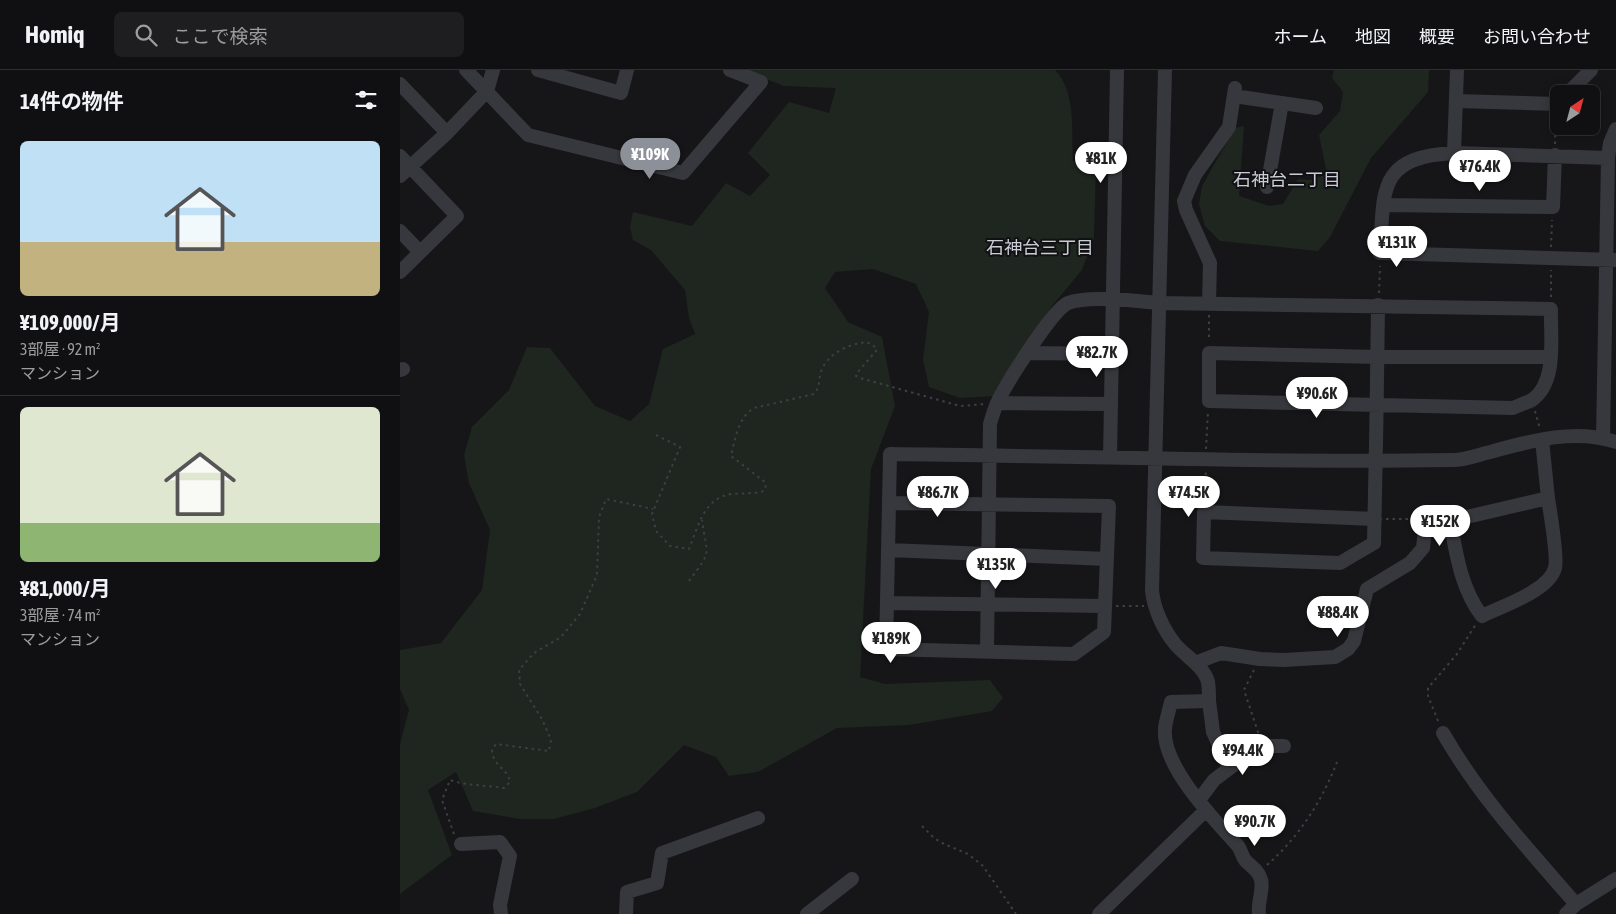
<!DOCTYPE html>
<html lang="ja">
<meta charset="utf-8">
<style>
body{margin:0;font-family:"Asap Condensed","Noto Sans JP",sans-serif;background:#1e1e20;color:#f1f3f6;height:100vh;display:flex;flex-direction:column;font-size:19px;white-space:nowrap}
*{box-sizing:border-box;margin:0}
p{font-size:16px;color:#9c9d9f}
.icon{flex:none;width:28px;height:28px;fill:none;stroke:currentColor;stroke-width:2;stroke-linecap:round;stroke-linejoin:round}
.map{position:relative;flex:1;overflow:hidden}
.panel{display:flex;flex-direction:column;background:#101012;width:400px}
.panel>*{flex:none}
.needle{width:32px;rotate:36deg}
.fabs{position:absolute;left:1150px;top:15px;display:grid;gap:10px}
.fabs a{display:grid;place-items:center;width:50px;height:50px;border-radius:8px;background:#101012;box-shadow:0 2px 12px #0003,0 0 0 1px #303032;font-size:25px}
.price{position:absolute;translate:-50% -42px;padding:0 11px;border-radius:18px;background:#fff;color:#222;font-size:16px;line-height:32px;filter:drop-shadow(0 1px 2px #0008)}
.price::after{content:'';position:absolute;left:50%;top:30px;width:15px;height:11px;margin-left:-8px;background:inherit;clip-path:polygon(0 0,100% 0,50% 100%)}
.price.current{background:#8c9099;color:#fff}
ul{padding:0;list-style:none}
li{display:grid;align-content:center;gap:10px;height:265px;padding:0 20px}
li+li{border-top:1px solid #303032}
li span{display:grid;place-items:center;height:155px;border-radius:8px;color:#555}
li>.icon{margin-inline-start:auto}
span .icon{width:90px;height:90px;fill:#fffc;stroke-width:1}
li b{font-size:21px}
h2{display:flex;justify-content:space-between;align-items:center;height:60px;padding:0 20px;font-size:21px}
header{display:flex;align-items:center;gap:30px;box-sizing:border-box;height:70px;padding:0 25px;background:#101012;border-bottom:1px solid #303032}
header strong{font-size:24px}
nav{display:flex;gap:28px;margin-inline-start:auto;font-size:18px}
.search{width:350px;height:45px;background:#1e1e20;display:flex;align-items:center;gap:12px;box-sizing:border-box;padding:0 18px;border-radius:8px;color:#9c9d9f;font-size:19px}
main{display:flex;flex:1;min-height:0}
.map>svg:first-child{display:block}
.green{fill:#1e261f}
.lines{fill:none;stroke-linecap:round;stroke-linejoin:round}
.path{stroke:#3d3f44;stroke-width:2;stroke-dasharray:2.5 4;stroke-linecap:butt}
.minor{stroke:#37383d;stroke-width:14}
.labels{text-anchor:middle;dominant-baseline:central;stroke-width:4;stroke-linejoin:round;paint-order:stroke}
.neighbourhood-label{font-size:18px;fill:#c9ccd4;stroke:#111113}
</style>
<header>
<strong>Homiq</strong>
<div class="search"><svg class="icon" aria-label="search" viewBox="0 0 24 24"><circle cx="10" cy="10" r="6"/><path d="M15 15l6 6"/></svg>ここで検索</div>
<nav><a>ホーム</a><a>地図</a><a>概要</a><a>お問い合わせ</a></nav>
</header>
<main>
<section class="panel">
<h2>14件の物件<svg class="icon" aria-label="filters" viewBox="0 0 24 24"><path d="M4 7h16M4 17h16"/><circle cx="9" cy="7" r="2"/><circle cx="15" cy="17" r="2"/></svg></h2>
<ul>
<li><span style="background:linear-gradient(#bfe0f5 65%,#c2b280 0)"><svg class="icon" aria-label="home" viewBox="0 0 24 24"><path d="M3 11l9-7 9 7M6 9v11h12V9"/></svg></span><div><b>¥109,000/月</b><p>3部屋 · 92 m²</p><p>マンション</p></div></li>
<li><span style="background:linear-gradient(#dfe7d0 75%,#8fb573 0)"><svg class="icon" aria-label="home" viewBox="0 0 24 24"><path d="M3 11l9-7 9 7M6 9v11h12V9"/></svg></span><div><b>¥81,000/月</b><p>3部屋 · 74 m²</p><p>マンション</p></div></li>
</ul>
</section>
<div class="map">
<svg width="1216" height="844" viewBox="0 0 1216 844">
<rect width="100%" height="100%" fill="#161618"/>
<path class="green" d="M 342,0 L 655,0 C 677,23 671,61 673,91 L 696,95 L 694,168 L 682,200 L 652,236 L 597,326 L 560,328 L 529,317 L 523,290 L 529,242 L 516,214 L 473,199 L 435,202 L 425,218 L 448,252 L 482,267 L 495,336 L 471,399 L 460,607 L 485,614 L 590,610 L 603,628 L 592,641 L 509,655 L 437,658 L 358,702 L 329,706 L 316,687 L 284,675 L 237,722 L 195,738 L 154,749 L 120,749 L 73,741 L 56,702 L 28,720 L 52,785 L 0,824 L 0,674 L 9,640 L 0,619 L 0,580 L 41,573 L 82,520 L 90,460 L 69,413 L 64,385 L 72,357 L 109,320 L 127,277 L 150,278 L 195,336 L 230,351 L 249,334 L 263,279 L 295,264 L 289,248 L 285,220 L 251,180 L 233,170 L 230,157 L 233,142 L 292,156 L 326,113 L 350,126 L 370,105 L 348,83 L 389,32 L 429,43 L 436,18 L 384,16 Z
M 934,0 L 1029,0 L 1028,22 L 971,88 L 930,167 L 918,181 L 820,171 L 805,156 L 799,134 L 802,116 L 835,58 L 844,56 L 839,126 L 869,136 L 883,134 L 898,109 L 910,110 L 927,104 L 919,65 L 940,41 L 943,22 L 932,8 Z"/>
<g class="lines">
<path class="path" d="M 1155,74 L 1156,46
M 1151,177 L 1152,150
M 979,223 L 980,196
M 1151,227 L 1151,200
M 809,245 L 809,271
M 1135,341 L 1140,359
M 256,365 L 280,377 L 252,444 L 256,461 L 270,476 L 289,479 C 298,457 304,427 332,424 C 343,423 354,424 364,421 L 366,415 L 365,412 L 331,386 C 335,370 338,347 354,338 L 414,324 C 419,318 419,313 420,305 C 425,284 448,274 467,272 L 477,278 L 476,281 L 457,303 L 456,306 L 460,308 L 560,336 L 585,334
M 806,379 L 808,341
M 804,431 L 806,401
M 986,449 L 1014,449
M 289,511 C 313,479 307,487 302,450
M 716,536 L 744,536
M 854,600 L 844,620 L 859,665
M 1038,651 L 1028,626 L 1028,618 L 1057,584 L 1076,554
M 522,756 L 534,768 L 544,774 L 568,784 L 583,796 L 616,844
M 54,764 L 42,730 L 50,710 C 67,716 86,715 104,718 L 110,712 C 108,698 93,697 92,680 L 96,674 L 149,681 L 151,670 L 142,649 L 120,614 L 119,600 L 134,583 L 161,567 L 180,544 L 197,505 L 199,447 L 206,429 L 253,439
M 867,795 C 899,767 922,731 937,692"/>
<path class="minor" d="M 66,0 L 128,65 L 283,103 L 361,12 L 330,0
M 138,0 L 221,23 L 227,0
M 765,0 L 752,521 C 754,539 763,559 775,574 C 785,586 804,596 808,612 C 809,618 809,625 809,631 L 771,632 C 769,641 766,650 765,658 C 761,696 815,750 838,776 C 841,780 842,786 845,790 C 850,796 857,799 860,807 C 865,816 857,833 859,844
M 1057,0 L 1054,83 L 1208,88
M 0,14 L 47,63
M 1167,24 L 1191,0
M 834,26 L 916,38
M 1056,31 L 1156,34 L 1159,31
M 1054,83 C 977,87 984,120 980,183 L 1216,190
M 0,86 L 57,146 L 0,202
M 0,106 L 47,63 L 87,21 L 93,0
M 867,117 L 882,33
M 983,135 L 1153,137 L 1155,85
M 0,161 L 20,182
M 809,233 L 810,193 L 786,140 L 784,131 L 795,105 L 829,57 L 835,18
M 629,283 L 712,284
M 0,300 L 3,299
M 597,333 L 710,334
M 1203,368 L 1208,88 L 1210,73 L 1216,59
M 710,387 L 717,0
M 489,433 L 709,436 L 704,562 L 674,584 L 486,579 L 490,384 C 678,386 866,393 1053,390 C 1065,390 1078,385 1090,382 C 1130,371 1175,358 1216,372
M 975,449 L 804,442 L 803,488 L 940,493 L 974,473 C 976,394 977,314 978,235
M 1050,450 C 1056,483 1061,519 1082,546 C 1102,536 1149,521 1155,498 C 1158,488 1150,441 1148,428
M 488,480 L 707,489
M 487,533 L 705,536
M 587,581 L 590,354 C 592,347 594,340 597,333 C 606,314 652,240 668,233 C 688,225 737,231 759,233 L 1151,239 C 1150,266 1158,312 1132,330 C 1126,333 1119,335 1113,338 L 809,331 L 809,283 L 978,287 L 1150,287
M 795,593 L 821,583 L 860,589 L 884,590 L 935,587 L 948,579 L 954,571 L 967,519 L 1010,493 L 1023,478 L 1026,449 L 1054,450 L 1148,428 L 1142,370
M 809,631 L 813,662 L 829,698
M 1043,663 C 1079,726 1128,779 1176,834
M 799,730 L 814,710 L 859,676 L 884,676
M 61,774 L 100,772 L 110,786 L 100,835 L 101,844
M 226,844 L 227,822 L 257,813 L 262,783 L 358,748
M 407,844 L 452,809
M 699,844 L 806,740
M 1166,844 L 1176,834 L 1216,809"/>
</g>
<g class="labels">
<g class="neighbourhood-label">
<text x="887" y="109">石神台二丁目</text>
<text x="640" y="177">石神台三丁目</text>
</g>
</g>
</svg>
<div class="fabs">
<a><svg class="needle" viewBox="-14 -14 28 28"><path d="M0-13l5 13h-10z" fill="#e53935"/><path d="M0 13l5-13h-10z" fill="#9c9d9f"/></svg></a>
</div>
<b class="price current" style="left:250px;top:110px">¥109K</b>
<b class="price" style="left:701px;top:114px">¥81K</b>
<b class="price" style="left:1080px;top:122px">¥76.4K</b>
<b class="price" style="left:997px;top:198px">¥131K</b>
<b class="price" style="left:697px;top:308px">¥82.7K</b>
<b class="price" style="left:917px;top:349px">¥90.6K</b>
<b class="price" style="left:538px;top:448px">¥86.7K</b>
<b class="price" style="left:789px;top:448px">¥74.5K</b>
<b class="price" style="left:1040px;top:477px">¥152K</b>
<b class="price" style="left:596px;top:520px">¥135K</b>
<b class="price" style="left:938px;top:568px">¥88.4K</b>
<b class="price" style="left:491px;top:594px">¥189K</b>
<b class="price" style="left:843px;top:706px">¥94.4K</b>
<b class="price" style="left:855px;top:777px">¥90.7K</b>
</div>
</main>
